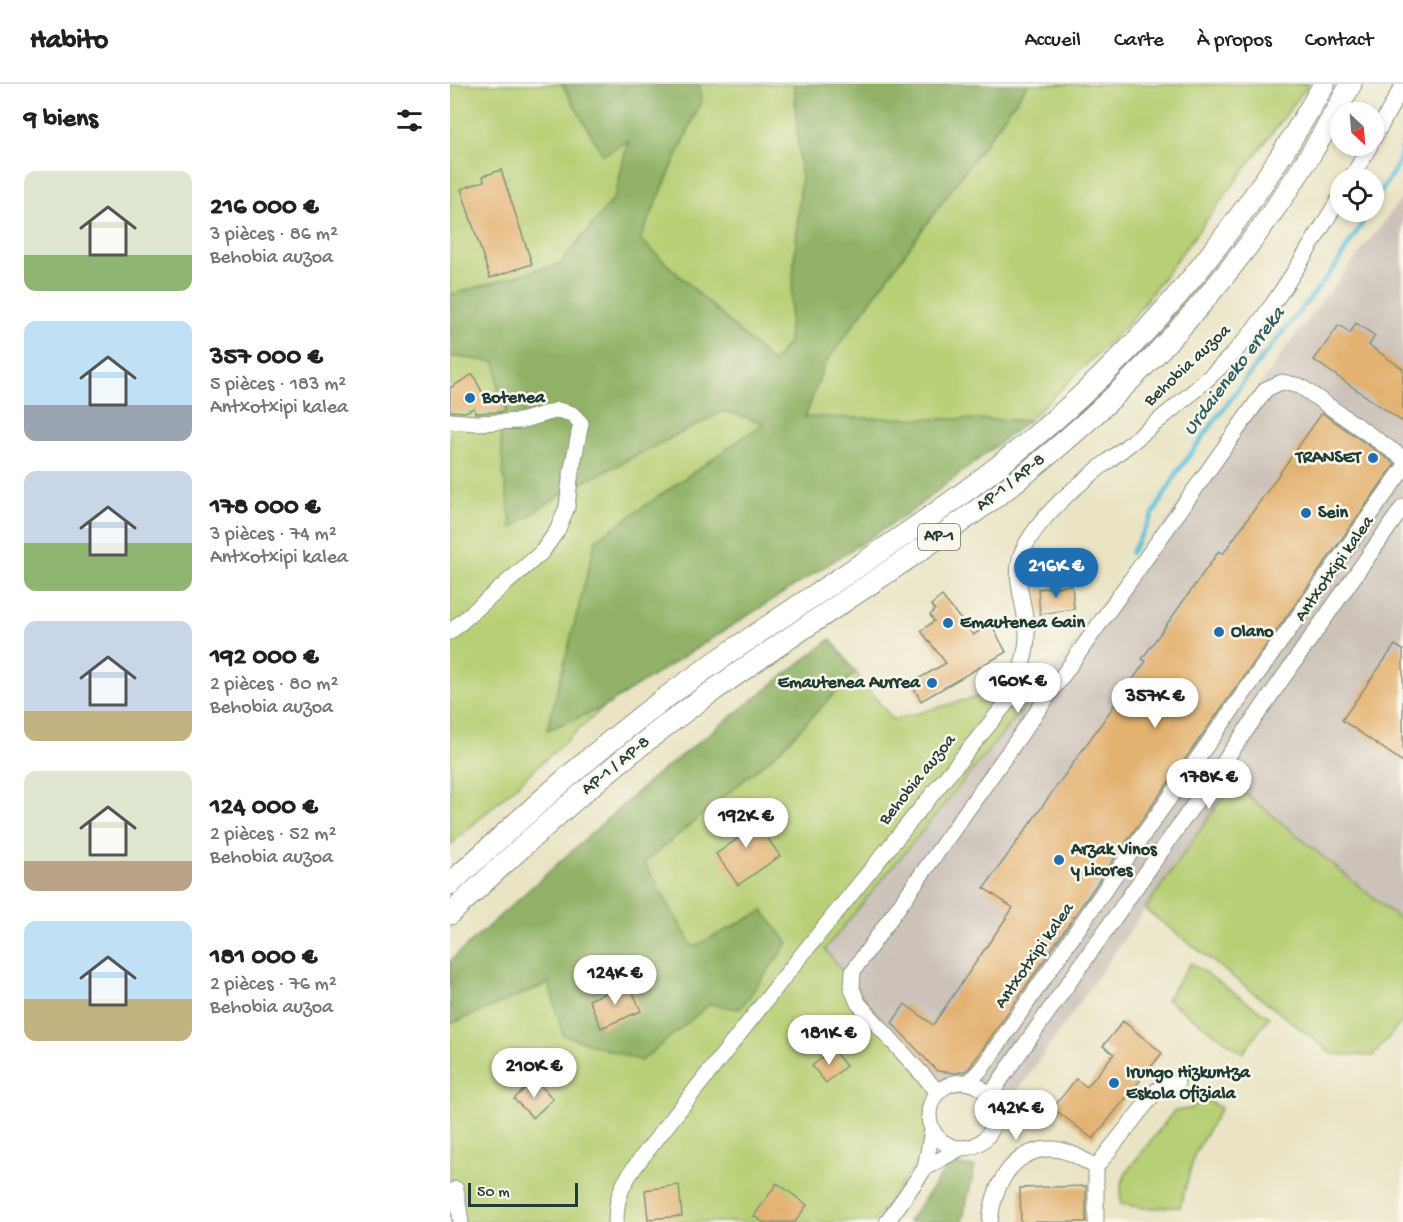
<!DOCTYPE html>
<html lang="fr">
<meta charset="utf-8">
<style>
body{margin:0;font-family:"Gochi Hand",sans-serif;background:#f2f2f2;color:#202124;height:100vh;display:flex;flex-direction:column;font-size:22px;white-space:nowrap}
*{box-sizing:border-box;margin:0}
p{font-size:20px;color:#757577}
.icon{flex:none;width:33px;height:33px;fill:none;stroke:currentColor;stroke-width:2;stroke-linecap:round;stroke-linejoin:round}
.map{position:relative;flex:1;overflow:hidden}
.sheet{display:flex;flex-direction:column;background:#fff;width:450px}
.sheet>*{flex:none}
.needle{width:39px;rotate:154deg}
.controls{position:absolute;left:880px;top:18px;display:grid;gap:12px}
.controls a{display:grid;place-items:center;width:54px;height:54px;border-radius:50%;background:#fff;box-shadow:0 3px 9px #0003;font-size:30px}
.scale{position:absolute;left:18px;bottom:15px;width:110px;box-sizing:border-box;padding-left:6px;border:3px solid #1f3d34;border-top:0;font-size:16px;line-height:21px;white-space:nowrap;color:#1f3d34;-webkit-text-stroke:4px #fbf7ec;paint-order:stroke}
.price{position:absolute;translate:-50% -51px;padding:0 14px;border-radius:21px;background:#fff;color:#222;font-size:20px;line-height:39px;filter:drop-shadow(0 2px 3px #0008)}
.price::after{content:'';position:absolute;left:50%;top:36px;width:18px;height:14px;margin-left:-9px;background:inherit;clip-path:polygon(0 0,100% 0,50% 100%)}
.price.selected{background:#1f6fb2;color:#fff}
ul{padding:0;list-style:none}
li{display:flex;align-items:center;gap:18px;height:150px;padding:0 24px}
li span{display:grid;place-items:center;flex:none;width:168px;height:120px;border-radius:12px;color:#555}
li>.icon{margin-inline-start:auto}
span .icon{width:72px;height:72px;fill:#fffc;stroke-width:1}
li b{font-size:26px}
h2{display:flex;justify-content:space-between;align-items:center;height:72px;padding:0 24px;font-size:26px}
header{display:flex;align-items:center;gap:36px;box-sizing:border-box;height:84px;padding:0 30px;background:#fff;border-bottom:2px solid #e0e0e0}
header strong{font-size:28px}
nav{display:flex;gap:33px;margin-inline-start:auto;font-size:21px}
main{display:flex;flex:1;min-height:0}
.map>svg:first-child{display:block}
.industrial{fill:#ccc2b9}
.green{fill:#b7cf74;stroke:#6b8654;stroke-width:1.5}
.forest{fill:#91b266;stroke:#58784d;stroke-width:1.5}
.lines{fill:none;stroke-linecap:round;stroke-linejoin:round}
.stream{stroke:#5cc1da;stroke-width:4.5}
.building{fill:#e3b16f}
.minor-casing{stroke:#84907c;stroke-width:17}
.highway-casing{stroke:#84907c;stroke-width:23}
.minor{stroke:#fff;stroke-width:15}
.highway{stroke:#fff;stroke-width:21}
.poi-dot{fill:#1f6fb2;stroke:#fbf7ec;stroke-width:2}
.labels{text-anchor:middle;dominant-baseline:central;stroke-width:5;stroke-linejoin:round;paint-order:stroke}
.shield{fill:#fbf7ec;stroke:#61756b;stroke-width:1.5}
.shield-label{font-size:16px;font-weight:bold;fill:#1f3d34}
.street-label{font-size:18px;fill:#1f3d34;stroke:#fbf7ec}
.poi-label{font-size:18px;font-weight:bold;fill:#1f3d34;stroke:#fbf7ec;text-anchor:start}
.water-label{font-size:20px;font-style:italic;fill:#2e5e5e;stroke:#fbf7ec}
</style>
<header>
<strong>Habito</strong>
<nav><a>Accueil</a><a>Carte</a><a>À propos</a><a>Contact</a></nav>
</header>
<main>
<section class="sheet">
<h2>9 biens<svg class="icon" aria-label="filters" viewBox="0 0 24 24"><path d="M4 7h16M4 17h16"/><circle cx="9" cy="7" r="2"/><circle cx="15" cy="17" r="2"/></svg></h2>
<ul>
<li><span style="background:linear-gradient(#dfe7d0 70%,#8fb573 0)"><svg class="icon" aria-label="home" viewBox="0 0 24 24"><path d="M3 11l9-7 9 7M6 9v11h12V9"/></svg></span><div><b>216 000 €</b><p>3 pièces · 86 m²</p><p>Behobia auzoa</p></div></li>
<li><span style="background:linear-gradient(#bfe0f5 70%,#9aa5b1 0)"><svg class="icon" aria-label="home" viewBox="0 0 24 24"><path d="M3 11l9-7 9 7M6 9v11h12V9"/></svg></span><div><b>357 000 €</b><p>5 pièces · 183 m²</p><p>Antxotxipi kalea</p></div></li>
<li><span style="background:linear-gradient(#c9d6e8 60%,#8fb573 0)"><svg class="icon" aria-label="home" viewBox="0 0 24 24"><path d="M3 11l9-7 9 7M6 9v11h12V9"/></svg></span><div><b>178 000 €</b><p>3 pièces · 74 m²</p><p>Antxotxipi kalea</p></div></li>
<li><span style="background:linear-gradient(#c9d6e8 75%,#c2b280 0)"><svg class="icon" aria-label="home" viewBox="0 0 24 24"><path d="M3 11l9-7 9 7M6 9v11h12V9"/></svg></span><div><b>192 000 €</b><p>2 pièces · 80 m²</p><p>Behobia auzoa</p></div></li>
<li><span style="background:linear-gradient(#dfe7d0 75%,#b9a48a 0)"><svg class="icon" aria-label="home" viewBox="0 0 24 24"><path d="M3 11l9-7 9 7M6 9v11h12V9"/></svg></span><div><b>124 000 €</b><p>2 pièces · 52 m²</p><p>Behobia auzoa</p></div></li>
<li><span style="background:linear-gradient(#bfe0f5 65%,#c2b280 0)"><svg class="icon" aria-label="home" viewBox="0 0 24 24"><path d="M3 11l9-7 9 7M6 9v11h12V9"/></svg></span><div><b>181 000 €</b><p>2 pièces · 76 m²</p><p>Behobia auzoa</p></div></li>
</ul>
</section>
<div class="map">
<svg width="953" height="1138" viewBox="0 0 953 1138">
<rect width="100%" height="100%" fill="#fbf7ec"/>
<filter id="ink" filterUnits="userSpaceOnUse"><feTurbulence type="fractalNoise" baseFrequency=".0167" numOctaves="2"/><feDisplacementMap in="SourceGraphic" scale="12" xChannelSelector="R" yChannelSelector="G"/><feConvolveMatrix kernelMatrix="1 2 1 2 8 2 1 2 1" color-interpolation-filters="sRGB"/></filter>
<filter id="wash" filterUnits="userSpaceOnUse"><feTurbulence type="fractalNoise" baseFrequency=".008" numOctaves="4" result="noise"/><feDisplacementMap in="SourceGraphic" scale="24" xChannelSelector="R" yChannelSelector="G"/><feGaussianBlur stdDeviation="1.35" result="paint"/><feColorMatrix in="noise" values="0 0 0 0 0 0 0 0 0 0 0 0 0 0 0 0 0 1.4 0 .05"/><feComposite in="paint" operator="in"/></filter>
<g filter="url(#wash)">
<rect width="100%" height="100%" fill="#eae4c5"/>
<path class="industrial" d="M 953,113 L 953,838 L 783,700 L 559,1019 L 488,1008 L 375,865 L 679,493 L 837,262 Z"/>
<path class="green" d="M 0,0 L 112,0 L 153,70 L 178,57 L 165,113 L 111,179 L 0,211 Z
M 249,0 L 344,0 L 351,96 L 338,259 L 323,279 L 190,155 L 252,16 Z
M 578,0 L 859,0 L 679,239 L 579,336 L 355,334 L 374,281 Z
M 0,272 L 46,277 L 53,387 L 116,407 L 274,327 L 315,339 L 146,456 L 98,645 L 154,623 L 0,761 Z
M 405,588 L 443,636 L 599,593 L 375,865 L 488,1008 L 468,1077 L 424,1138 L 0,1138 L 0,940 L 99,899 L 191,977 L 260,920 L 313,827 L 243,864 L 194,779 L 329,667 Z
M 783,699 L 953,838 L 953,936 L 923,972 L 883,970 L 695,825 Z
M 741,879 L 819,933 L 793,969 L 716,915 Z
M 752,1014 L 771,1024 L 745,1069 L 730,1123 L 694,1124 L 671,1120 L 671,1100 L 678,1086 L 724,1027 L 740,1025 Z"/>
<path class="forest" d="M 112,0 L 249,0 L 252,15 L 190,155 L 323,279 L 338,259 L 351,96 L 344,0 L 578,0 L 374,281 L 355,333 L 579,336 L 459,429 L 154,623 L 97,646 L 146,456 L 314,339 L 274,327 L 116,407 L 62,444 L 53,387 L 46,278 L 0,272 L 0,211 L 111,179 L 165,113 L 178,57 L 153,71 Z
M 381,555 L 405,588 L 329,667 L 194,779 L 243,863 L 313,827 L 338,859 L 290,925 L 260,920 L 191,977 L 113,951 L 99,899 L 0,940 L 0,877 L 206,691 Z
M 499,1080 L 525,1083 L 512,1138 L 458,1138 Z"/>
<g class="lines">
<path class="stream" d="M 924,119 L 948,80 L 953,60
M 681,469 L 728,387 L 800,289 L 885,183 L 919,128"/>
</g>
<g id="blocks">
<path class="building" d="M 51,86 L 82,180 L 40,194 L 11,105 L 34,97 L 33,92 Z
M 906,239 L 925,252 L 919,261 L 953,285 L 953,338 L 864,276 L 889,241 L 900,249 Z
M 23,290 L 34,312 L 38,310 L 41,316 L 48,312 L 55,326 L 51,328 L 26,329 L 24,324 L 15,328 L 0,327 L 0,304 Z
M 872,329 L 945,380 L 666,772 L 520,983 L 515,987 L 505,989 L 487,987 L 442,939 L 455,920 L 483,941 L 563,824 L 534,804 L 696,577 L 692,575 L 769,467 L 773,470 Z
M 622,501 L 624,525 L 590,530 L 588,505 Z
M 492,512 L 523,551 L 541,540 L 556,568 L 471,617 L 461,599 L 496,579 L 471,547 L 484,537 L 480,531 L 485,526 L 481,521 Z
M 945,561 L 953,566 L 953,678 L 892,636 Z
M 285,723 L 300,745 L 308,740 L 330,772 L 288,801 L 266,770 L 287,755 L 272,733 Z
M 179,899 L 191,927 L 151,944 L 139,916 Z
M 673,937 L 712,969 L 643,1055 L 603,1024 L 626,995 L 637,1003 L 664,970 L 653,962 Z
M 382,965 L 396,982 L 376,999 L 362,982 Z
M 85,995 L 103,1015 L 83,1034 L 64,1015 Z
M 327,1099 L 357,1121 L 345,1138 L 313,1138 L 304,1132 Z
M 229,1101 L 232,1132 L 198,1135 L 195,1106 Z
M 636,1102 L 636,1138 L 571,1138 L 570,1104 Z"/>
</g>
</g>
<g filter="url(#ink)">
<use href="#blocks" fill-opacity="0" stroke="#84907c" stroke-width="1.5"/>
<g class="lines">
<g class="minor-casing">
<path id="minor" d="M 924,54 L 953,1
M 901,94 L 920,62
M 0,337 L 26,339 L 70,337 L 108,326 L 122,330 L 131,339 L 120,395 L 117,423 L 107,447 L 92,468 L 0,548
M479 1031a33 33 0 1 1 66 0a33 33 0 1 1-66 0Z
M 519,998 L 532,984 L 674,778 L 953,385
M 488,1008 L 408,919 L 402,905 L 403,887 L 816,305 L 832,298 L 850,302 L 953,374
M 540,1013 L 549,998 L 953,423
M 475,1084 L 509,1065
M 6,1105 L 11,1138
M 166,1138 C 166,1110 173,1099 189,1077 L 350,873 L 559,616 C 567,595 577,574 577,551 C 577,521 559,490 575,462 C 596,424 633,397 667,370 C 700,344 734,317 765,288 C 818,238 853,173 891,112
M 437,1138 L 475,1084 L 482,1047
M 540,1138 C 543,1104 560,1067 599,1065 C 616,1064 632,1075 646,1083
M 646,1138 L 646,1083 L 706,1007 L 713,1002 L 727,999"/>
</g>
<g class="highway-casing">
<path id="highway" d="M 0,800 C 69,736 138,672 214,615 C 332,527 463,454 577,359 C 699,259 797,137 874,0
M 0,830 C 74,760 149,691 230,631 C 335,552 448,486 552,408 C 695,299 817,159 901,0"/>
</g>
<use href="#minor" class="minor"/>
<use href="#highway" class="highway"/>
</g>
</g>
<g class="poi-dot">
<circle cx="20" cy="314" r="6"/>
<circle cx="923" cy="374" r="6"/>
<circle cx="856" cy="429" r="6"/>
<circle cx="498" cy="539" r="6"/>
<circle cx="769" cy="548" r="6"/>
<circle cx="482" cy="599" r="6"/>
<circle cx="609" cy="776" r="6"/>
<circle cx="664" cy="999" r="6"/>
</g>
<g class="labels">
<rect class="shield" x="468" y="440" width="42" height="26" rx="4.5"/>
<g class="shield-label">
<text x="489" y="453">AP-1</text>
</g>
<g class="street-label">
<text transform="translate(738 282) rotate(-43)">Behobia auzoa</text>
<text transform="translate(561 399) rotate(-38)">AP-1 / AP-8</text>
<text transform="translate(885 485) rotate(-55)">Antxotxipi kalea</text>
<text transform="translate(166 682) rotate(-39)">AP-1 / AP-8</text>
<text transform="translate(468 696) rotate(-51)">Behobia auzoa</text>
<text transform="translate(585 872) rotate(-55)">Antxotxipi kalea</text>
</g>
<g class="poi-label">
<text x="32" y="314">Botenea</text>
<text x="911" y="374" text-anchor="end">TRANSET</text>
<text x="868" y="429">Sein</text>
<text x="510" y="539">Emautenea Gain</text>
<text x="781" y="548">Olano</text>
<text x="470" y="599" text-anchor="end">Emautenea Aurrea</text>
<text x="621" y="766">Arzak Vinos<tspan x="621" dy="21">y Licores</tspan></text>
<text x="676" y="989">Irungo Hizkuntza<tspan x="676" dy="21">Eskola Ofiziala</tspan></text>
</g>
<g class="water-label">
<text transform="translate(785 288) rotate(-53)">Urdaieneko erreka</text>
</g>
</g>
</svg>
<div class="controls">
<a><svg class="needle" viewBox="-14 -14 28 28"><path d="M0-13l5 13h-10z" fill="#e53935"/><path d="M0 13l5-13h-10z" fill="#757577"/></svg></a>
<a><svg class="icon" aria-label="locate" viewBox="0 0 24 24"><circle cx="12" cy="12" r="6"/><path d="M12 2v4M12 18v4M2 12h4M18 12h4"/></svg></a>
</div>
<div class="scale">50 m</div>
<b class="price selected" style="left:606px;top:515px">216K €</b>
<b class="price" style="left:568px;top:630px">160K €</b>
<b class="price" style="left:705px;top:645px">357K €</b>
<b class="price" style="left:759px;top:726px">178K €</b>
<b class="price" style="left:296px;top:765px">192K €</b>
<b class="price" style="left:165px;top:922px">124K €</b>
<b class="price" style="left:379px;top:982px">181K €</b>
<b class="price" style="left:84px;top:1015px">210K €</b>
<b class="price" style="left:566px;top:1057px">142K €</b>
</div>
</main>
